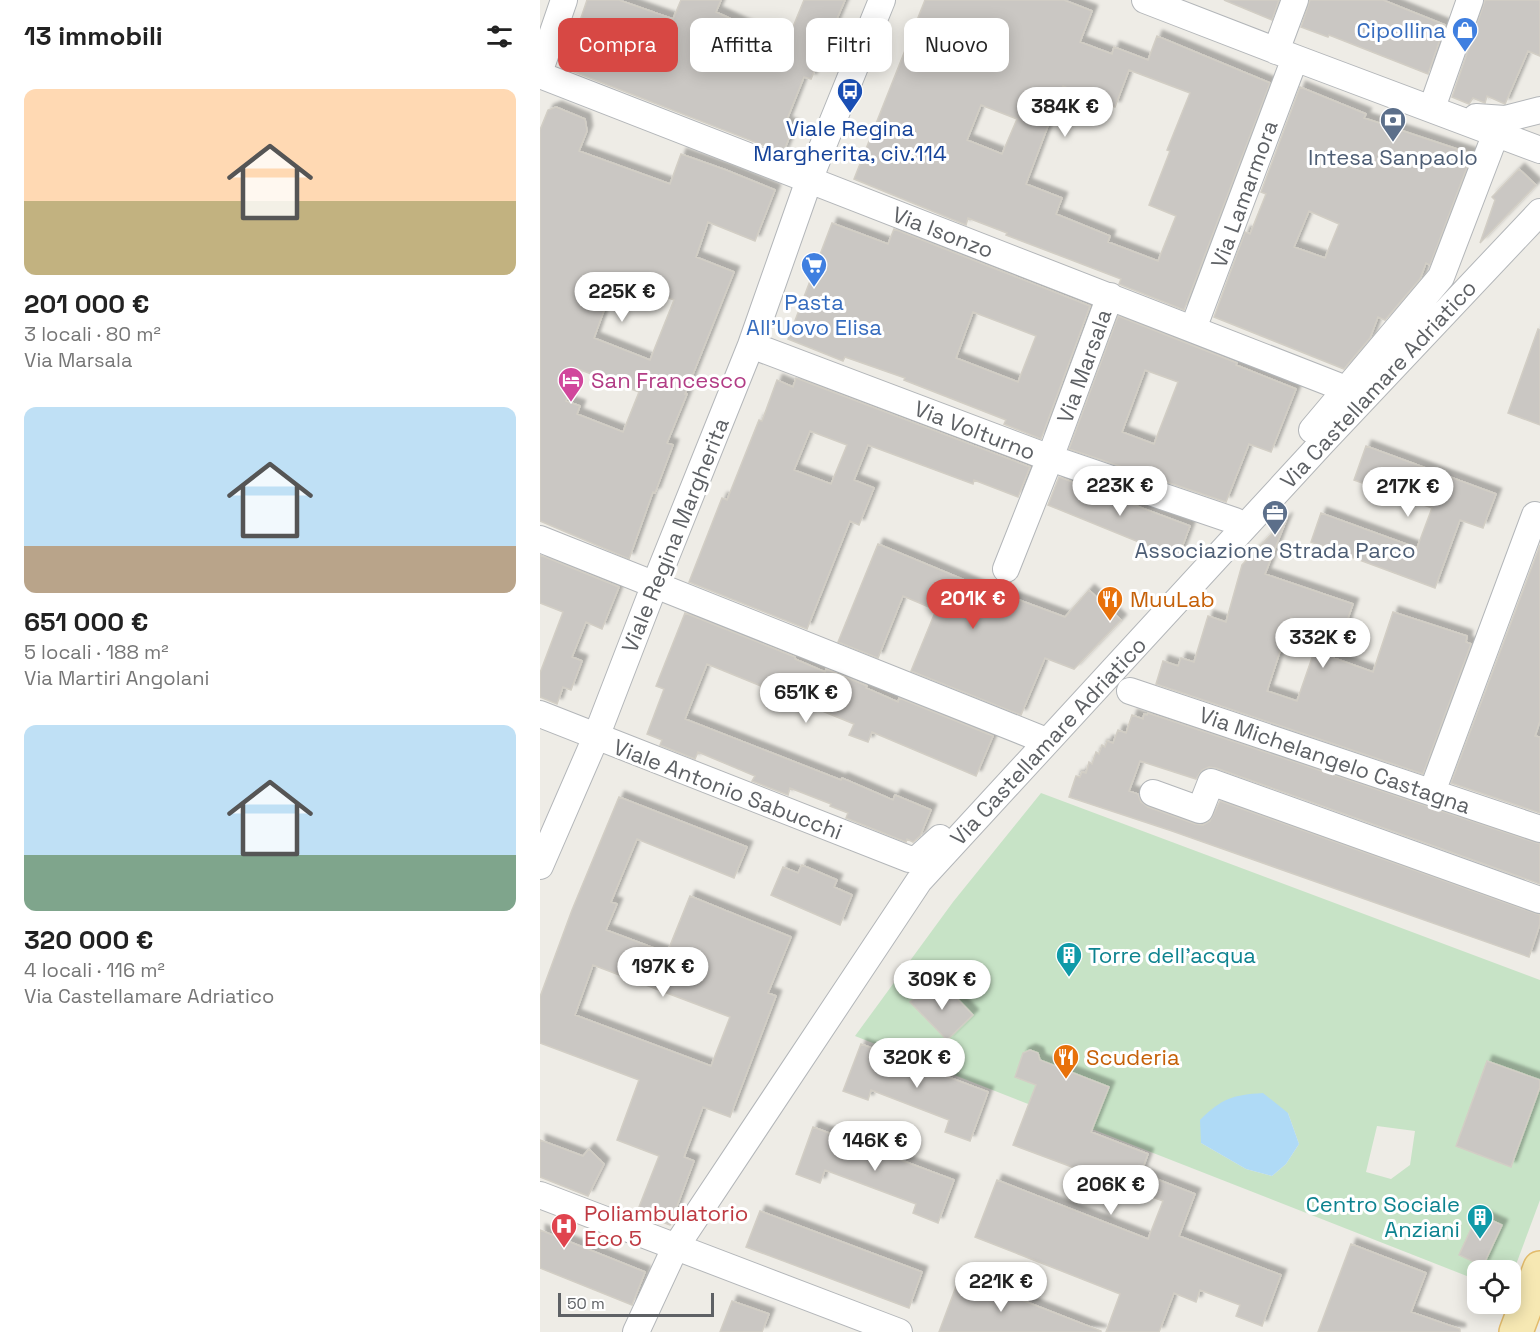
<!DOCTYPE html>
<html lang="it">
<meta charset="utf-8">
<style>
body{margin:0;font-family:"Space Grotesk",sans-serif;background:#f6f6f6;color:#222;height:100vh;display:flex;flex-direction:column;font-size:22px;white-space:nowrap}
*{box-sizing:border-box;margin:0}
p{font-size:20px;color:#767676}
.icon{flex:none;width:33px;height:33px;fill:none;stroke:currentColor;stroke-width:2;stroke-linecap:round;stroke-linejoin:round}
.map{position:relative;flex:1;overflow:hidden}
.panel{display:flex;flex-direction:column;background:#fff;width:540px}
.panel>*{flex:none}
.top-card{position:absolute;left:18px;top:18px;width:570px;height:54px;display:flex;gap:12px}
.controls{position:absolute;left:927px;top:1260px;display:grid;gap:12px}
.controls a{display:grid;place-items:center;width:54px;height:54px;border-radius:12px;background:#fff;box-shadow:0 3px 15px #0003;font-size:30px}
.scale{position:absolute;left:18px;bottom:15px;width:156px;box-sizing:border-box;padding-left:6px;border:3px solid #5e6165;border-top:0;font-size:16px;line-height:21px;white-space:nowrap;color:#5e6165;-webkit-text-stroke:4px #fff;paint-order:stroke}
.price{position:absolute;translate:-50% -51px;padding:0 14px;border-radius:21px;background:#fff;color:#222;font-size:20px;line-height:39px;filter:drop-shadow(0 2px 3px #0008)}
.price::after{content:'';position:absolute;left:50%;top:36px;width:18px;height:14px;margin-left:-9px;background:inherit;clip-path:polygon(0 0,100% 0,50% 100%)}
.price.active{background:#d74844;color:#fff}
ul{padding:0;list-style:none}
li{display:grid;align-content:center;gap:12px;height:318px;padding:0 24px}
li span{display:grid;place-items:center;height:186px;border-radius:12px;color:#555}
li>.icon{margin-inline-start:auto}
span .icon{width:108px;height:108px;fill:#fffc;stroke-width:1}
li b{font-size:26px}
h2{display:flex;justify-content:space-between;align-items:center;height:72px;padding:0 24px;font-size:26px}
.chip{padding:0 21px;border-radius:12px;background:#fff;box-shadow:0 3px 15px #0003;font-size:21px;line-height:54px}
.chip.active{background:#d74844;color:#fff}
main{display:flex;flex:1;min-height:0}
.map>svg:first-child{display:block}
.green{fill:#c7e3c6;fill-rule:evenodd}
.water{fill:#afdaf6}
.building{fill:#cac7c3;stroke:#d2cec5;stroke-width:1.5;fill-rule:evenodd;filter:url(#shadow)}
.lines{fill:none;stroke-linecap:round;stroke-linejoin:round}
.minor-casing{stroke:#b3b6b9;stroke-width:28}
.major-casing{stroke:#e2bb6b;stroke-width:36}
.minor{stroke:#fff;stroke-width:26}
.major{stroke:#f6e8b3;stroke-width:33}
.labels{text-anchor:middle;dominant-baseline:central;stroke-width:6;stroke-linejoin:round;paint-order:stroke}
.shop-label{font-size:22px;fill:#366cbe;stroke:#fff;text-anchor:end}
.transit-label{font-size:22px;fill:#164399;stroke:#fff}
.service-label{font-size:22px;fill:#4e5e75;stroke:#fff}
.street-label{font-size:22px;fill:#5e6165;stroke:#fff}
.hotel-label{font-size:22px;fill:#b23c85;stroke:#fff;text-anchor:start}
.food-label{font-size:22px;fill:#c56008;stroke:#fff;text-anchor:start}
.culture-label{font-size:22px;fill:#0d838f;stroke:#fff;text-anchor:start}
.health-label{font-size:22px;fill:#be3a42;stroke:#fff;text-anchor:start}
</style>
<main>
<section class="panel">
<h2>13 immobili<svg class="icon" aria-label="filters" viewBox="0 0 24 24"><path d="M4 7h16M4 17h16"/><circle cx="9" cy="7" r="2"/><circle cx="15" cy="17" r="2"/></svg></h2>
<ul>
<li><span style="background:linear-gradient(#ffd9b3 60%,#c2b280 0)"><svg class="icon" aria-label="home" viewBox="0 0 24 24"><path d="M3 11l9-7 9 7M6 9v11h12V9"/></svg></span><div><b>201 000 €</b><p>3 locali · 80 m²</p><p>Via Marsala</p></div></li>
<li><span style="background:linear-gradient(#bfe0f5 75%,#b9a48a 0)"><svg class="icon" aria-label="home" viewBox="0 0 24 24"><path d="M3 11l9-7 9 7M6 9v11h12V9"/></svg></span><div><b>651 000 €</b><p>5 locali · 188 m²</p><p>Via Martiri Angolani</p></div></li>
<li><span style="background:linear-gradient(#bfe0f5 70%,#7fa58c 0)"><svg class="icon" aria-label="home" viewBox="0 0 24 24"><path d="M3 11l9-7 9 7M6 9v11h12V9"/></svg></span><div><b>320 000 €</b><p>4 locali · 116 m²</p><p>Via Castellamare Adriatico</p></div></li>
</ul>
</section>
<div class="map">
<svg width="1000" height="1332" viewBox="0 0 1000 1332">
<defs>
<filter id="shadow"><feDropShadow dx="5.5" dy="-5.5" stdDeviation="1.5" flood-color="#0004"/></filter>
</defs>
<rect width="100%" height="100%" fill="#eeece6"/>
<path class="green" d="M 501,793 L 1000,980 L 1000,1200 L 971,1278 L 970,1270 L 938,1270 L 937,1280 L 315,1036 L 413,902 ZM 748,1113 L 759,1144 L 746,1164 L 732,1176 L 706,1169 L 661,1143 ZM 837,1126 L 875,1131 L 870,1165 L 851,1179 L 826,1172 Z"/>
<path class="water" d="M 723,1093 L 748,1113 L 759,1144 L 746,1164 L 732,1176 L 706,1169 L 661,1143 L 660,1120 C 682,1098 693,1095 723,1093 Z"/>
<path class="building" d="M 47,0 L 79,0 L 133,19 L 141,0 L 181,0 L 176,12 L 246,44 L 264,0 L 305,0 L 271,79 L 264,77 L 246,122 L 254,126 L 243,153 L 24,68 Z
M 385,0 L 524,0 L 552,11 L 540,42 L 572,54 L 574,47 L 608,60 L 617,36 L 730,83 L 644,310 L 579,284 L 581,279 L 466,235 L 467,233 L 428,218 L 426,225 L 314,179 ZM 589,70 L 650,93 L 627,150 L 630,151 L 609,205 L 636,216 L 618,261 L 568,242 L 570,236 L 516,214 L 522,198 L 486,184 L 523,86 L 575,107 ZM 441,105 L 477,119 L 462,154 L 427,140 Z
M 684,0 L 739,0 L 732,20 Z
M 770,0 L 843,0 L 905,25 L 888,74 L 789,35 L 788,37 L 761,27 Z
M 945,0 L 1000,0 L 1000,56 L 988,51 L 965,104 L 947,96 L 945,103 L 933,98 L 929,104 L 912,97 Z
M 760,87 L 826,114 L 824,118 L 932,154 L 890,265 L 886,263 L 880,279 L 845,320 L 838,317 L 830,338 L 804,369 L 674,317 L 705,232 L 710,234 L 726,194 L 721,192 ZM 769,211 L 799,224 L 785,258 L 754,247 Z
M 16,107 L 45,119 L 47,131 L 39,151 L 130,184 L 141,154 L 186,170 L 235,190 L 215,241 L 168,222 L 156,257 L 194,272 L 145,394 L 147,394 L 127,443 L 133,445 L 115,493 L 113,492 L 89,559 L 0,521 L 0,130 L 8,110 ZM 76,277 L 134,300 L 110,360 L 54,338 ZM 38,369 L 99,392 L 83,432 L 37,414 L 40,406 L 26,401 Z
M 979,169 L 996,185 L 940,243 L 955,200 L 952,197 Z
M 292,223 L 348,244 L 354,229 L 550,306 L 501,439 L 464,424 L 466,420 L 364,380 L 365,378 L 305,357 L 303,361 L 248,339 ZM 433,312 L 496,336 L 478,382 L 416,358 Z
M 578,316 L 697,363 L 696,365 L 756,389 L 731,452 L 709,444 L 686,502 L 529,449 ZM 605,370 L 638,382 L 614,444 L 582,432 Z
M 998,329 L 1000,330 L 1000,425 L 968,413 Z
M 256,378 L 490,467 L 478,497 L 434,480 L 433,484 L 328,445 L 314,480 L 334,488 L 319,525 L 310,521 L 267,629 L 149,582 L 182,498 L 187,500 L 219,420 L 222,421 L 237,380 L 253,387 ZM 270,431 L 307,445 L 291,484 L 254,470 Z
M 826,446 L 956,494 L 943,528 L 920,520 L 895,588 L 771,542 L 781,513 L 877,548 L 892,508 L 814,480 Z
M 519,477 L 650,526 L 638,558 L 508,505 Z
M 747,518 L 725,574 L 813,604 L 794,658 L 833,672 L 853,612 L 927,636 L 926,642 L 931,644 L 883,774 L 616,684 L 623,661 L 638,666 L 641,658 L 654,662 L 668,616 L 686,622 L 702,565 ZM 751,618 L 782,629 L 757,701 L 727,691 Z
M 338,544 L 470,599 L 471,597 L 525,617 L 549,590 L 581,620 L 534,669 L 505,658 L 481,715 L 371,671 L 396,610 L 363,596 L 338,658 L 298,642 Z
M 1000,545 L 1000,721 L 995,736 L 1000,737 L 1000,813 L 911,783 Z
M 0,555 L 79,587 L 62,629 L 46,622 L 32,657 L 42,661 L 31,690 L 23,687 L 17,704 L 0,697 L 0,673 L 23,612 L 0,603 Z
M 145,613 L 255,657 L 255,659 L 285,672 L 286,669 L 327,686 L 326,688 L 358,702 L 359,698 L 453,736 L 436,776 L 332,732 L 328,742 L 309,735 L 314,724 L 167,664 L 145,719 L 301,780 L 302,778 L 353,800 L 355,795 L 391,810 L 380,836 L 373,842 L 367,839 L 366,842 L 306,818 L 308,813 L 290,806 L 291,804 L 250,788 L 248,795 L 212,781 L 215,776 L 158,752 L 155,759 L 120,745 L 122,740 L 107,734 L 124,689 L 116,686 Z
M 608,713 L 1000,844 L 1000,884 L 676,768 L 669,767 L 662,770 L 656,779 L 600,761 L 589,791 L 598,794 L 601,802 L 608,807 L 655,824 L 663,825 L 670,821 L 680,801 L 1000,915 L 1000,924 L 989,957 L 632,831 L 529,797 L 536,776 L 540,777 L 542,772 L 546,773 L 549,762 L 552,764 L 556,752 L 559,754 L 562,745 L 565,747 L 567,741 L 573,743 L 578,730 L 586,733 L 592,715 L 603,719 L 604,714 L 607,715 Z
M 79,797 L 207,847 L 194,878 L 97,839 L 71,902 L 77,904 L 66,930 L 127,953 L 150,896 L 251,937 L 228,993 L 236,996 L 190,1117 L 163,1107 L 144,1157 L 154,1161 L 130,1225 L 97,1212 L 119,1156 L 77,1140 L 99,1080 L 0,1043 L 0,997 L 32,910 ZM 53,965 L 190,1017 L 171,1066 L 35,1015 Z
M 262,865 L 297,880 L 294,887 L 312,895 L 300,925 L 231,895 L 243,867 L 258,873 Z
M 387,986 L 397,996 L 406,987 L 433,1015 L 407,1040 L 370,1002 Z
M 321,1044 L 448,1092 L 430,1141 L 405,1132 L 409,1120 L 331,1090 L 328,1100 L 303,1091 Z
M 490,1050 L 498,1053 L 500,1060 L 569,1087 L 551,1132 L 608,1154 L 601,1173 L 655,1194 L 639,1236 L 741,1275 L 722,1326 L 696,1316 L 700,1305 L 660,1290 L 656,1302 L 634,1293 L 619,1332 L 566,1332 L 580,1294 L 435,1237 L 457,1180 L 608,1239 L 623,1201 L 473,1145 L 496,1085 L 475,1077 L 483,1053 Z
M 947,1061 L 1000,1080 L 1000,1087 L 971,1167 L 916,1146 Z
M 273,1127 L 414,1180 L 398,1223 L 373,1213 L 376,1204 L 285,1170 L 280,1183 L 256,1174 Z
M 0,1140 L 43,1156 L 49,1149 L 64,1164 L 48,1196 L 0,1177 Z
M 220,1211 L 382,1272 L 369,1308 L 206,1247 Z
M 938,1214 L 962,1225 L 943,1266 L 919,1255 Z
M 0,1230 L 105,1272 L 92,1305 L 0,1268 Z
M 811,1244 L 886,1273 L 871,1312 L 920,1329 L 920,1332 L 778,1332 Z
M 420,1276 L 561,1331 L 561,1332 L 399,1332 Z
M 192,1301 L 229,1314 L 222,1332 L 180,1332 Z"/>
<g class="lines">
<g class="minor-casing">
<path id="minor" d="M 605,0 L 755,58 L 1000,150
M 736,51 L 755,0
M 0,70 L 24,0
M 0,75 L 806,389
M 893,105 L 930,0
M 936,117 L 965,119 L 1000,110
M 653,329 L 755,58
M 211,345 L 510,458 L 695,521
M 772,430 L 901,277 L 956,133
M 0,539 L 499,738
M 466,569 L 510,458 L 570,296
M 590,691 L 1000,829
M 0,714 L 369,859 L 377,859 L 400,838
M 892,792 L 995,515 L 1000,517
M 613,793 L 660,810 L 671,782 L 1000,900
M 0,866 L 56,737 L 115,584 L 211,345 L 269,180 L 342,0
M 0,1195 L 359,1332
M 96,1332 L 135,1248 L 379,881 L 782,443 L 1000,212"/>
</g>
<g class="major-casing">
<path id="major" d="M 976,1332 L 1000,1268"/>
</g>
<use href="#minor" class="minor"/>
<use href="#major" class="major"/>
</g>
<defs>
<g id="shop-pin" transform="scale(1.35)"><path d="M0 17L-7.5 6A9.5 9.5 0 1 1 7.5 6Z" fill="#3f7fe0" stroke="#fff"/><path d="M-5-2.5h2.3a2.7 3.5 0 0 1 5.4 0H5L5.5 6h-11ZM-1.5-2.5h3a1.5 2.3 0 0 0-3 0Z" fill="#fff"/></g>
<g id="bus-pin" transform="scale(1.35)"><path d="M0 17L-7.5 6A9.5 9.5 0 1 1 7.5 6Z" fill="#1a4fb4" stroke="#fff"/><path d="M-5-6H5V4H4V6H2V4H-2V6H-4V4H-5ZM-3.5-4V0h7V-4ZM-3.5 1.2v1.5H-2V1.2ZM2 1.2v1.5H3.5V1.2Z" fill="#fff"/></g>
<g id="bank-pin" transform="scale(1.35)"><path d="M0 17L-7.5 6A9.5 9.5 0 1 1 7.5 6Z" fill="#5c6f8a" stroke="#fff"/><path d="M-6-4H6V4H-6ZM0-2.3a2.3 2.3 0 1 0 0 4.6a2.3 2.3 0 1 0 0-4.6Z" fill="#fff"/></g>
<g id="supermarket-pin" transform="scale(1.35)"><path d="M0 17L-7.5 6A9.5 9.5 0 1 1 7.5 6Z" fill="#3f7fe0" stroke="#fff"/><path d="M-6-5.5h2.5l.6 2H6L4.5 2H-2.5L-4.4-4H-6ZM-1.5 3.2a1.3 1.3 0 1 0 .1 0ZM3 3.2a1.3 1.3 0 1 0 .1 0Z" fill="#fff"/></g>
<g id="hotel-pin" transform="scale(1.35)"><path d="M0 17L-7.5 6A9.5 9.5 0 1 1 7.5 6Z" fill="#d1479c" stroke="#fff"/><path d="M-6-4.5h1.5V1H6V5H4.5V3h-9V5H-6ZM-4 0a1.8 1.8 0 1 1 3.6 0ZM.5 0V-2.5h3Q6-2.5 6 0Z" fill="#fff"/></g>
<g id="office-pin" transform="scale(1.35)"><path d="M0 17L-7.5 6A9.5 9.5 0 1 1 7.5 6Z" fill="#5c6f8a" stroke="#fff"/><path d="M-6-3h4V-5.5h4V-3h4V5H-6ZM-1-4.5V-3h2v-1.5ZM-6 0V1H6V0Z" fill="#fff"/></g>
<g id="restaurant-pin" transform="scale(1.35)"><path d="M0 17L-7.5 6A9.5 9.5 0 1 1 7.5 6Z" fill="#e8710a" stroke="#fff"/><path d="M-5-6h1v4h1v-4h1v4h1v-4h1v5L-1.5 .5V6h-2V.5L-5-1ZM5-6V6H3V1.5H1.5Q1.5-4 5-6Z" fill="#fff"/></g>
<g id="building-pin" transform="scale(1.35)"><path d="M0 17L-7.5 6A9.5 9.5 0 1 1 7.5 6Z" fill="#0f9aa8" stroke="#fff"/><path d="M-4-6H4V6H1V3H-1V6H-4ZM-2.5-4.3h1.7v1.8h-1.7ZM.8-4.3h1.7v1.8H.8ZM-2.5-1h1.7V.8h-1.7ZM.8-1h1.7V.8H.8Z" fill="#fff"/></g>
<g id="hospital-pin" transform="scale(1.35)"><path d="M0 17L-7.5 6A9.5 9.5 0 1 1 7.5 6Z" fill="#e0444e" stroke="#fff"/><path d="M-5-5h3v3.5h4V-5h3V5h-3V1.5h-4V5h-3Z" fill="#fff"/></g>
</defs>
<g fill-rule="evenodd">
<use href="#shop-pin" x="925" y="30"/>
<use href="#bus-pin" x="310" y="91"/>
<use href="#bank-pin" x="853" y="120"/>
<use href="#supermarket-pin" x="274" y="265"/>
<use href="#hotel-pin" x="31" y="380"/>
<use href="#office-pin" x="735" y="513"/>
<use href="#restaurant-pin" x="570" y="599"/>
<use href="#building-pin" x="529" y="955"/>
<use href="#restaurant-pin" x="526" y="1057"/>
<use href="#building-pin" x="940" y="1217"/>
<use href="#hospital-pin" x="24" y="1226"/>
</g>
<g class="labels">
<g class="shop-label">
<text x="906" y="30">Cipollina</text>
<text x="274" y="302" text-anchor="middle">Pasta<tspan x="274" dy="25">All'Uovo Elisa</tspan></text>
</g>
<g class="transit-label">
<text x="310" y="128">Viale Regina<tspan x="310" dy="25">Margherita, civ.114</tspan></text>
</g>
<g class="service-label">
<text x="853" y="157">Intesa Sanpaolo</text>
<text x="735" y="550">Associazione Strada Parco</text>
</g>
<g class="street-label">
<text transform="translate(704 194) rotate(-70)">Via Lamarmora</text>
<text transform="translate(403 232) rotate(21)">Via Isonzo</text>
<text transform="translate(544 366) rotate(-70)">Via Marsala</text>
<text transform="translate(838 384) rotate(-47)">Via Castellamare Adriatico</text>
<text transform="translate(435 430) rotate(21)">Via Volturno</text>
<text transform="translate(135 535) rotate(-68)">Viale Regina Margherita</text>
<text transform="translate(508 741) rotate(-47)">Via Castellamare Adriatico</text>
<text transform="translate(795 760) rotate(19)">Via Michelangelo Castagna</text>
<text transform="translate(188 789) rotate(21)">Viale Antonio Sabucchi</text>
</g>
<g class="hotel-label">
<text x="51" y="380">San Francesco</text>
</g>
<g class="food-label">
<text x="590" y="599">MuuLab</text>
<text x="546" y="1057">Scuderia</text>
</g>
<g class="culture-label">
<text x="548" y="955">Torre dell'acqua</text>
<text x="920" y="1204" text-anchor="end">Centro Sociale<tspan x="920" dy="25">Anziani</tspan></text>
</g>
<g class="health-label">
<text x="44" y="1213">Poliambulatorio<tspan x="44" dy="25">Eco 5</tspan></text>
</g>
</g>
</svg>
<div class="controls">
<a><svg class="icon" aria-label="locate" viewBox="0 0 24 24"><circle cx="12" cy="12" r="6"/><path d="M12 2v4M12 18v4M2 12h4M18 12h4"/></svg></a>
</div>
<div class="scale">50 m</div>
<b class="price" style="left:525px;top:138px">384K €</b>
<b class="price" style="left:82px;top:323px">225K €</b>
<b class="price" style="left:580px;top:517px">223K €</b>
<b class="price" style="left:868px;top:518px">217K €</b>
<b class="price active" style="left:433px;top:630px">201K €</b>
<b class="price" style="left:783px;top:669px">332K €</b>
<b class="price" style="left:266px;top:724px">651K €</b>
<b class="price" style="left:123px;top:998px">197K €</b>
<b class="price" style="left:402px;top:1011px">309K €</b>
<b class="price" style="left:377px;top:1089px">320K €</b>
<b class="price" style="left:335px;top:1172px">146K €</b>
<b class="price" style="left:571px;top:1216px">206K €</b>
<b class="price" style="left:461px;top:1313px">221K €</b>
<div class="top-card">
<a class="chip active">Compra</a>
<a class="chip">Affitta</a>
<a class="chip">Filtri</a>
<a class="chip">Nuovo</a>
</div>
</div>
</main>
